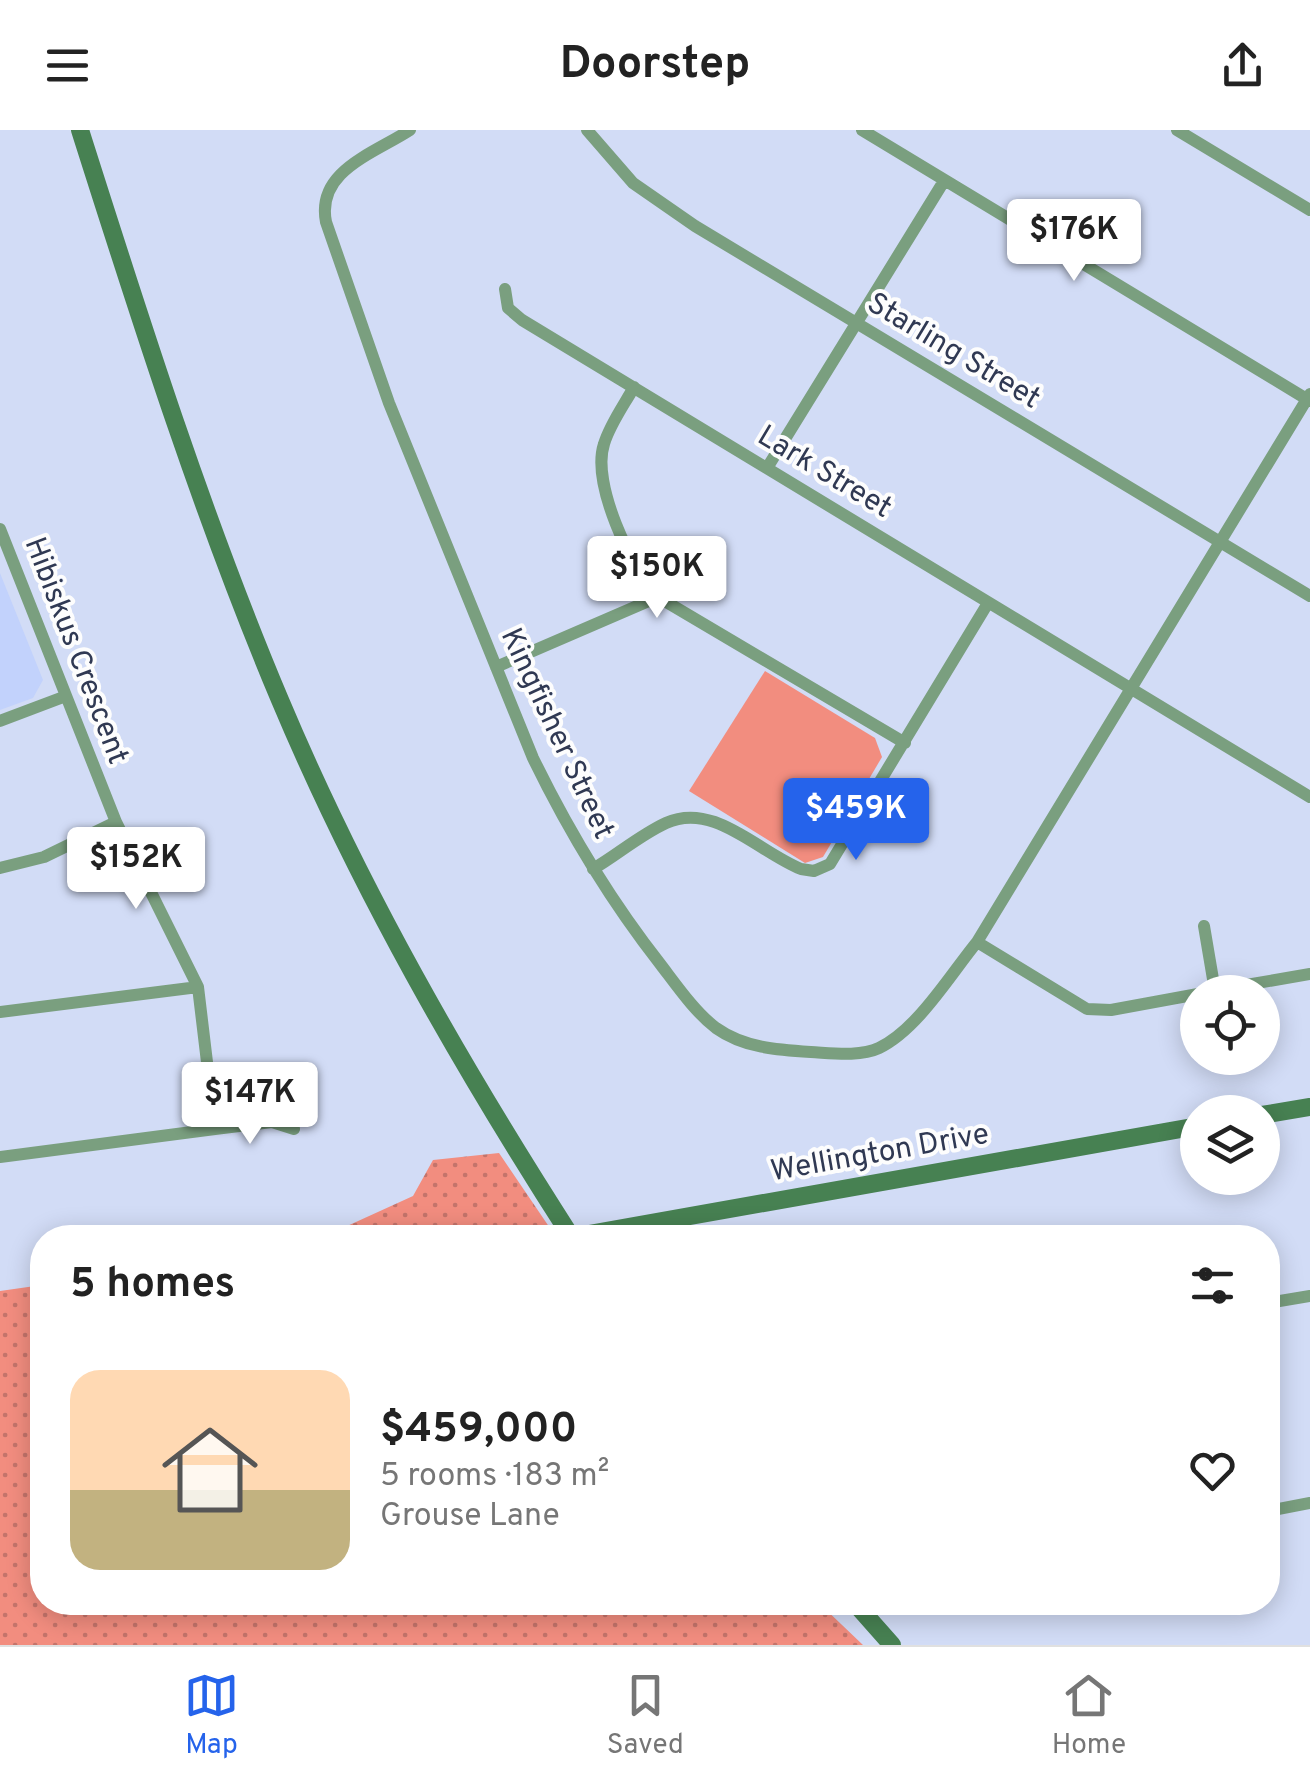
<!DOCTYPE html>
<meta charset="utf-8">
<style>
body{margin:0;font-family:Overpass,sans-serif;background:#f2f2f2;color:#222;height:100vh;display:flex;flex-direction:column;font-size:38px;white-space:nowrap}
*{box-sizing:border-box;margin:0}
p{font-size:32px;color:#767676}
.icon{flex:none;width:55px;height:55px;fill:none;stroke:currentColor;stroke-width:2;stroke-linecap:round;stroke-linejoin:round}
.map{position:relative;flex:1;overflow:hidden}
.side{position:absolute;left:30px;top:1095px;width:1250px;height:390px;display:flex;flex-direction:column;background:#fff;border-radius:40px;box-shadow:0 5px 25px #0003}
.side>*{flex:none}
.fabs{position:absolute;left:1180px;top:845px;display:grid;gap:20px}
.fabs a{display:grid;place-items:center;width:100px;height:100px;border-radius:50%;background:#fff;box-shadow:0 5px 25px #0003;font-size:50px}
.price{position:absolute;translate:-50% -85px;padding:0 22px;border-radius:10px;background:#fff;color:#222;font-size:32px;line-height:65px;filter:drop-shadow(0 2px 5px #0008)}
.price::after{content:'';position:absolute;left:50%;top:60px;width:30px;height:22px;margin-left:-15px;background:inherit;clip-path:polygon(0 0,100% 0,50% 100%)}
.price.selected{background:#2563eb;color:#fff}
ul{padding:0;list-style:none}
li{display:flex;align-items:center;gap:30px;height:250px;padding:0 40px}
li+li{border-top:2px solid #e0e0e0}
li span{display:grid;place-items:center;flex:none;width:280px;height:200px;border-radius:30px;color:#555}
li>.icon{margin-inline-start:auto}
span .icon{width:120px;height:120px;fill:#fffc;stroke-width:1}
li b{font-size:42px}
h2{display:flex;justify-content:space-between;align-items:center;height:120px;padding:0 40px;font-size:42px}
header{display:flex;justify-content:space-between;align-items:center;height:130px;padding:0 40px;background:#fff;font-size:45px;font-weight:700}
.tab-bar{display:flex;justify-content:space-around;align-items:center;height:140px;border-top:2px solid #e0e0e0;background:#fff;font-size:28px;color:#767676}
.tab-bar a{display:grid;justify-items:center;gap:5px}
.tab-bar .selected{color:#2563eb}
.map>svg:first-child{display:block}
.built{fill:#c2d2fc}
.grass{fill:url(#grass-dots)}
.green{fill:#f28d7f}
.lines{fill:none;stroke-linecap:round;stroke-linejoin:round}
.street{stroke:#7a9f7f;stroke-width:12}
.secondary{stroke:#478152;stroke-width:18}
.labels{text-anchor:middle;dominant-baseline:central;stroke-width:8;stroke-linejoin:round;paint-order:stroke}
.street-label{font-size:30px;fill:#303953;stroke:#fdfdfd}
</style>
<header><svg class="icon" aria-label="menu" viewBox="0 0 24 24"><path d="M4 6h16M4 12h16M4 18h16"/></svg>Doorstep<svg class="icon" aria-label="share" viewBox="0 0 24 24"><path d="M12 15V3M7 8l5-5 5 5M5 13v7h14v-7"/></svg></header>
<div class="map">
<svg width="1310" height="1515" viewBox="0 0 1310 1515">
<defs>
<pattern id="grass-dots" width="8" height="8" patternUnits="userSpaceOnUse" patternTransform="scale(2.5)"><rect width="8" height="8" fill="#f28d7f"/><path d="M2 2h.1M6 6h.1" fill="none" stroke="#c4746b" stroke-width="1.8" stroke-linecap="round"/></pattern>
</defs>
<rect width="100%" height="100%" fill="#d2dcf6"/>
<path class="built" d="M 0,443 L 43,550 L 33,568 L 0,580 Z"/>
<path class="grass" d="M 499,1023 L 556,1107 L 323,1107 L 413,1066 L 433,1030 Z
M 42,1155 L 42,1472 L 819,1473 L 863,1515 L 0,1515 L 0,1161 Z"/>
<path class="green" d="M 765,541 L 875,608 L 882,627 L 823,727 L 805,733 L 689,661 Z"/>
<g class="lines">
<path class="street" d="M 410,0 C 373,24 316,41 326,92 L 389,273 L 533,628 C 569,702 610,770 661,835 C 677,856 695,882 716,898 C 744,918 778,920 811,922 C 831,923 860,927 879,918 C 918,899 950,845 977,812 L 1310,264
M 587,0 L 633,53 L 695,96 L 1310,466
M 862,0 L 1310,271
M 1177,0 L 1310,80
M 505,159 L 508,178 L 522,190 L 1310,667
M 634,257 C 624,275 610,294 604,314 C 591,353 631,438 658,467 L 905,613
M 767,338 L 944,51
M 0,399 L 116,692 L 198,857 L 215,999 L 0,1027
M 496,537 L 658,467
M 0,591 L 66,566
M 0,738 L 44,727 L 116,692
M 593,739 C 617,725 640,705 666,693 C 714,671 758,722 801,739 L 814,741 L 830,734 L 988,473
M 1204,796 L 1215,861
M 977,812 L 1087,879 L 1111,880 L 1198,864
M 1205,862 L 1310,844
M 0,882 L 198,857
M 215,999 L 272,992 L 294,999
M 1268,1173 L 1310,1166
M 1268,1381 L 1310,1373"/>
<path class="secondary" d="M 80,0 C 141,192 202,385 280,570 C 359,758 462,937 572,1108
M 1262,985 L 1310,977
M 572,1107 L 1198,996
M 854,1472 L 892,1515"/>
</g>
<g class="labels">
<g class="street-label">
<text transform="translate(953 222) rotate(31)">Starling Street</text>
<text transform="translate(824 343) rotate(31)">Lark Street</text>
<text transform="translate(75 521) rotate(69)">Hibiskus Crescent</text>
<text transform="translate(556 604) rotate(65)">Kingfisher Street</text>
<text transform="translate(880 1024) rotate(-10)">Wellington Drive</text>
</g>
</g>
</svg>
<div class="fabs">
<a><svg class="icon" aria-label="locate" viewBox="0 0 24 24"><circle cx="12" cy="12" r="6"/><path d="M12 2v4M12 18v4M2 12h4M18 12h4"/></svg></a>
<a><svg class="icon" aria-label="layers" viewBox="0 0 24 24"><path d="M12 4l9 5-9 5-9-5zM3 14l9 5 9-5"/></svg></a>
</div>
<b class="price" style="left:1074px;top:154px">$176K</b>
<b class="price" style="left:657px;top:491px">$150K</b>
<b class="price selected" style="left:856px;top:733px">$459K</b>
<b class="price" style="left:136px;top:782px">$152K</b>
<b class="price" style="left:250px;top:1017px">$147K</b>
<section class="side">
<h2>5 homes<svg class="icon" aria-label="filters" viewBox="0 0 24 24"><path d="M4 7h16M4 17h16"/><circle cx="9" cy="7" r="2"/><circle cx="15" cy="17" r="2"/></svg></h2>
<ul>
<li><span style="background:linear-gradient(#ffd9b3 60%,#c2b280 0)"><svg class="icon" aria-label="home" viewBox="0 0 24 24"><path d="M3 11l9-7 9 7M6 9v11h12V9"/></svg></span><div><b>$459,000</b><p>5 rooms · 183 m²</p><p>Grouse Lane</p></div><svg class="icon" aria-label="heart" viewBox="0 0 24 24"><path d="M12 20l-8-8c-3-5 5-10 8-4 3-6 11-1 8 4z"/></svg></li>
</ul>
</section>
</div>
<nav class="tab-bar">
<a class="selected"><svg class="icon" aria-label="map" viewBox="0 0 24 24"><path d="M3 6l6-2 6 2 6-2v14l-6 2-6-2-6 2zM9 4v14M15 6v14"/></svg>Map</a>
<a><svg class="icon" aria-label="saved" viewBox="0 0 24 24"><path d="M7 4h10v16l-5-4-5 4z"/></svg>Saved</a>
<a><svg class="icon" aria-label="home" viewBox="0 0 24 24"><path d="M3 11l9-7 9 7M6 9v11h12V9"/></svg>Home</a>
</nav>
